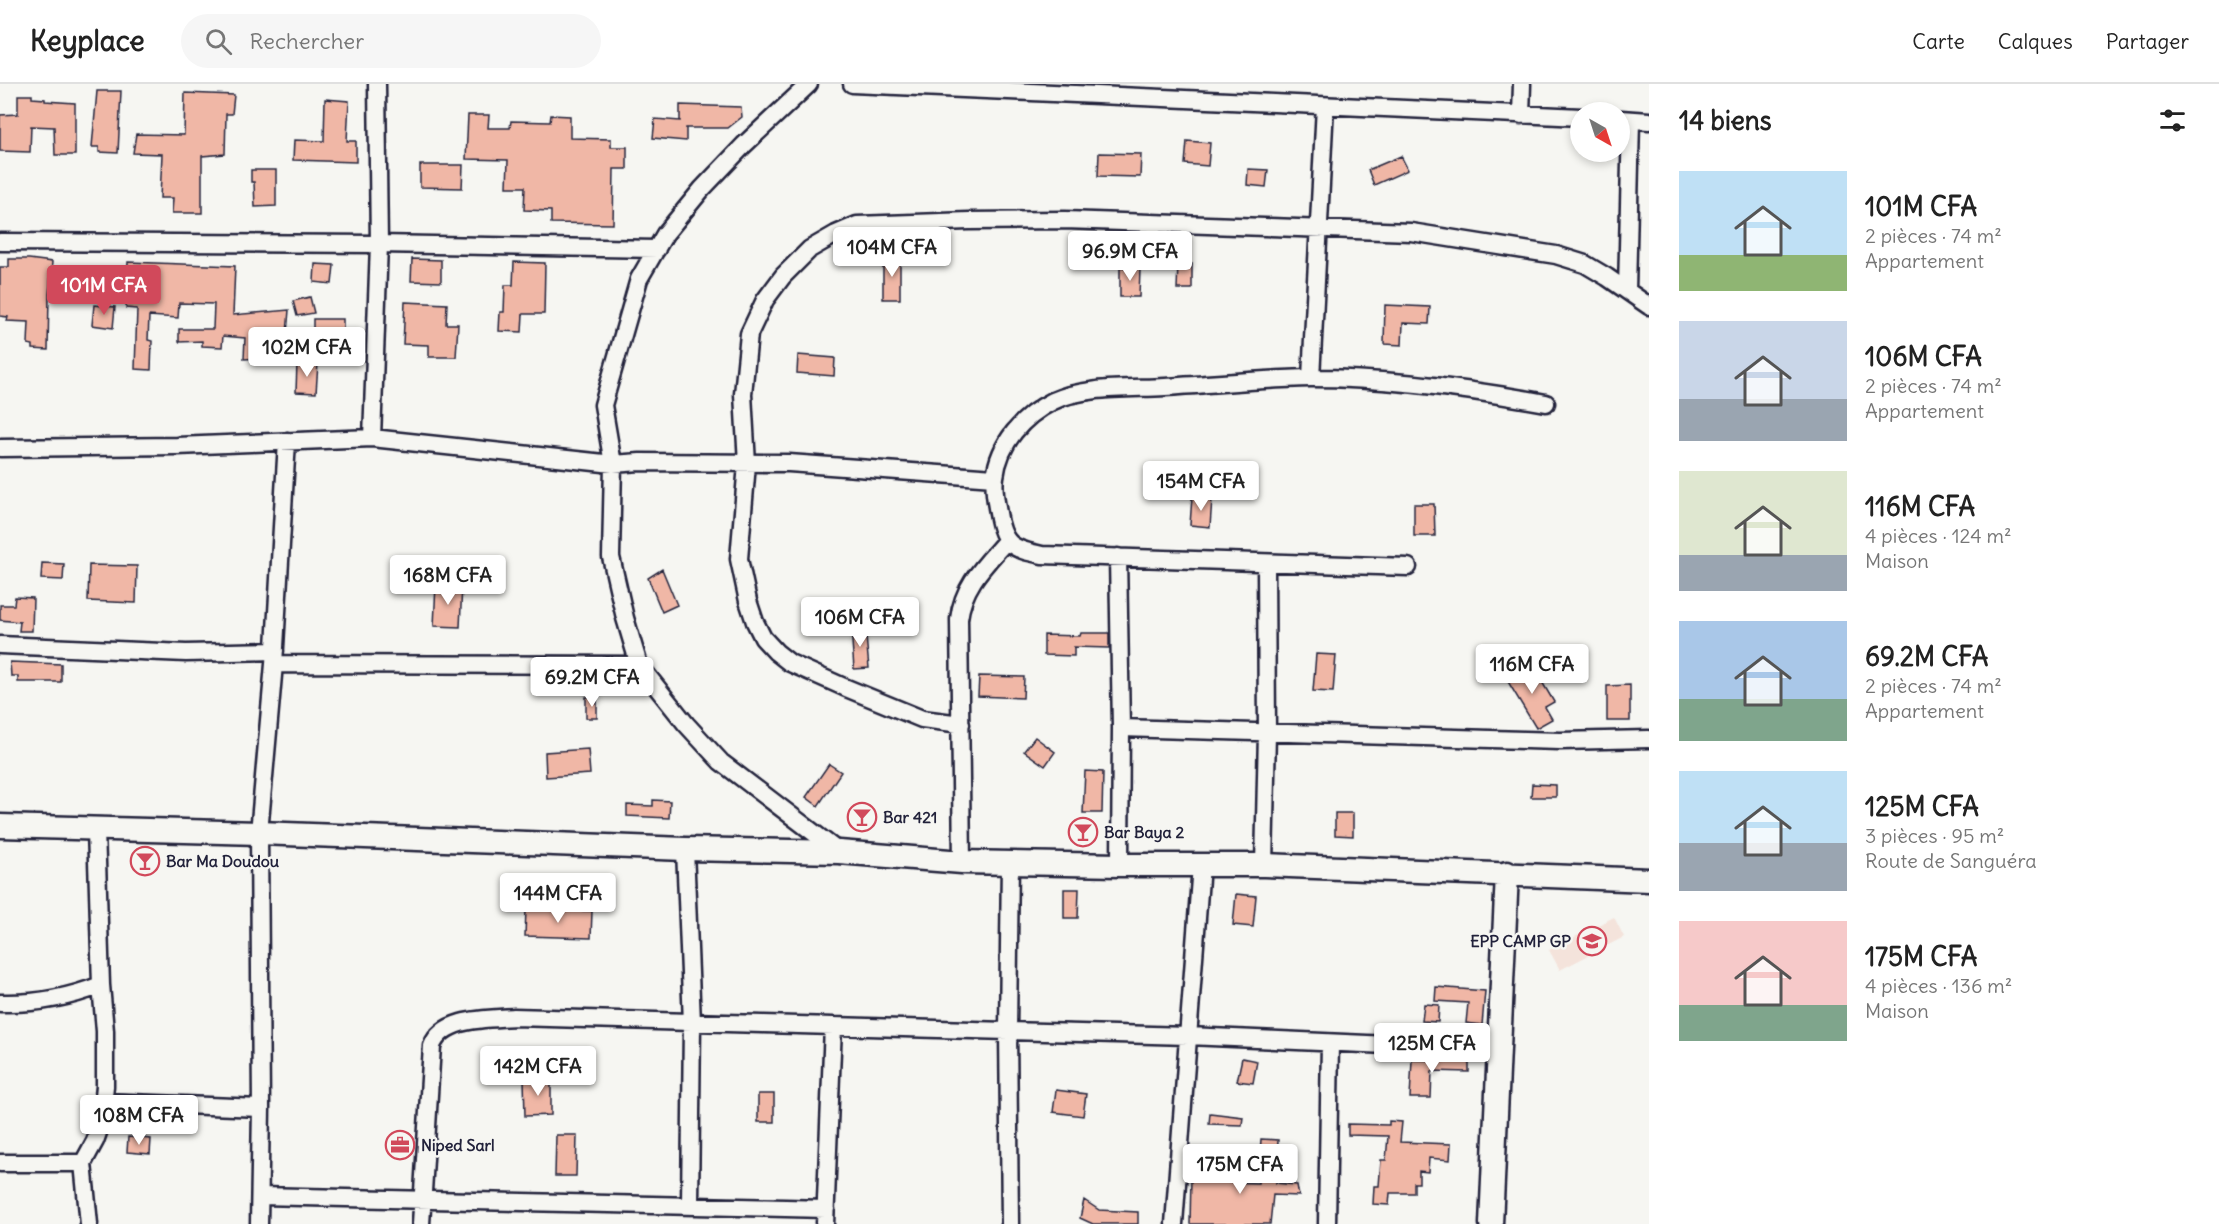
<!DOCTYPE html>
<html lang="fr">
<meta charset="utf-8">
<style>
body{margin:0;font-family:Delius,sans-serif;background:#f6f6f6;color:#222;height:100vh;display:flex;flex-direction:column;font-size:22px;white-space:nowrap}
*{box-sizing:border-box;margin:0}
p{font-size:20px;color:#767676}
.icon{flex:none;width:33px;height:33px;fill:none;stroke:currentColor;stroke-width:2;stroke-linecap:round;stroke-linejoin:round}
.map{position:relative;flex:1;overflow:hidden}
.side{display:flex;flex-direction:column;background:#fff;width:570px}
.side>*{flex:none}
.needle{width:39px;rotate:141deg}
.tools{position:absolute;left:1570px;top:18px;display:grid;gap:12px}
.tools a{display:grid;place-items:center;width:60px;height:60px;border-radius:50%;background:#fff;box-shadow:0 3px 9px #0003;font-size:30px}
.price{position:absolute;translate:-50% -51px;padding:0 14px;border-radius:6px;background:#fff;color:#222;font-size:20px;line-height:39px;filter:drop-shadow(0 2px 3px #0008)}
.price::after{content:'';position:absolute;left:50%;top:36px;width:18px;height:14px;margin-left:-9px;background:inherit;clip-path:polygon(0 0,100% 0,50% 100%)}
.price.selected{background:#d1495b;color:#fff}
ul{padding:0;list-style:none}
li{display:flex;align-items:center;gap:18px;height:150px;padding:0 30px}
li span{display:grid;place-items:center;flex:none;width:168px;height:120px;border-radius:0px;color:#555}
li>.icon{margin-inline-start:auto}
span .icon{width:72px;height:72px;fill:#fffc;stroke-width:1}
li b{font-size:26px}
h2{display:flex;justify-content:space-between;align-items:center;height:72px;padding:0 30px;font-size:26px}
header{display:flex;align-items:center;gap:36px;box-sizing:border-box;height:84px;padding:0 30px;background:#fff;border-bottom:2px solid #e0e0e0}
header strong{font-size:28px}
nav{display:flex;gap:33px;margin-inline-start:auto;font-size:21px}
.search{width:420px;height:54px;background:#f6f6f6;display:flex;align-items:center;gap:15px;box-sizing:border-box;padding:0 21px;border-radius:33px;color:#767676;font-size:22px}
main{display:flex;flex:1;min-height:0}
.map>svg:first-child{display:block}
.built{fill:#f4e3db}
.building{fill:#f0b7a6;stroke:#22223b;stroke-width:1.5}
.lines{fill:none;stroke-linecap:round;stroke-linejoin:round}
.street-casing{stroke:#22223b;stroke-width:21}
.secondary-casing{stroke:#22223b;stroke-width:27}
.street{stroke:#f6f6f2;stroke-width:16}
.secondary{stroke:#f6f6f2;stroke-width:22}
.labels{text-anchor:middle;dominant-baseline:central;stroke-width:5;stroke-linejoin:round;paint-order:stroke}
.poi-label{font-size:16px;font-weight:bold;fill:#22223b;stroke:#f6f6f2;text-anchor:start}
</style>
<header>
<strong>Keyplace</strong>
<div class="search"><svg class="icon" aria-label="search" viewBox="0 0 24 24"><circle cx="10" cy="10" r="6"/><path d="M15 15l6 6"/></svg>Rechercher</div>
<nav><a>Carte</a><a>Calques</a><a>Partager</a></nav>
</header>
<main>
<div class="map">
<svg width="1649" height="1140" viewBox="0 0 1649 1140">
<rect width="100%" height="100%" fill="#f6f6f2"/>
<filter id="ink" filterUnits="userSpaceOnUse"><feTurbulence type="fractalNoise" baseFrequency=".0167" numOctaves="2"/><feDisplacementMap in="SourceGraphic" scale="12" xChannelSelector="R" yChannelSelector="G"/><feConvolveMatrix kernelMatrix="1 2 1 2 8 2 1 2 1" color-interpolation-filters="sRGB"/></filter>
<g filter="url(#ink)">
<path class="built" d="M 1614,833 L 1624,853 L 1560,886 L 1549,866 Z"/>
<path class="building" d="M 97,7 L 121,7 L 118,69 L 99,68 L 99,63 L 92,63 Z
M 185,9 L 234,11 L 232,30 L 226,30 L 225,70 L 202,72 L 202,129 L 172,129 L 173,114 L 160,114 L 162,70 L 133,69 L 136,50 L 184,51 Z
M 18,11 L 32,11 L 32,14 L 45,15 L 45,17 L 75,19 L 75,71 L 55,71 L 54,43 L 31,42 L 30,68 L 0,67 L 0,31 L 18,30 Z
M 325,15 L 349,17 L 347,57 L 356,57 L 356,78 L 293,76 L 294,56 L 324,57 Z
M 680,21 L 741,23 L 742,33 L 728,44 L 686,44 L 686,57 L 653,54 L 655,35 L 680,37 Z
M 468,31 L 489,31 L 488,44 L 510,44 L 511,37 L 550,38 L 551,31 L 570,32 L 570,54 L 611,55 L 611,63 L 627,63 L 627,85 L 614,85 L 613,140 L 551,139 L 551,127 L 524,126 L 525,103 L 507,103 L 508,76 L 466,75 Z
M 1187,57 L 1210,59 L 1208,82 L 1185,80 Z
M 1099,69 L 1141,70 L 1140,93 L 1098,92 Z
M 1401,72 L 1408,86 L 1374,101 L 1368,86 Z
M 420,81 L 463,81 L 462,104 L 420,103 Z
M 1248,85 L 1268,86 L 1266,103 L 1247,101 Z
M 251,86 L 276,86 L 276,122 L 255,123 L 254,98 L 251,98 Z
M 1081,151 L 1098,151 L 1099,178 L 1082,179 Z
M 900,173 L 900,215 L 883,215 L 883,174 Z
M 9,175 L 29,175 L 52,178 L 49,211 L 48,266 L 33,265 L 33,261 L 28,260 L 29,238 L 7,237 L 8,233 L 0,232 L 0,183 L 9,183 Z
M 412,175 L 441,176 L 441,198 L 411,197 Z
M 128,178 L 235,182 L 233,231 L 289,226 L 285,273 L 261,271 L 261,274 L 244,275 L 245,254 L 223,252 L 222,263 L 202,262 L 202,257 L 179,258 L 179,245 L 213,245 L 214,220 L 179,219 L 178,234 L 149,232 L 148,256 L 152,257 L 151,286 L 135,285 L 137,225 L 126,224 Z
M 514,178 L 545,179 L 544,230 L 523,230 L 522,248 L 499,247 L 500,228 L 504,228 L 505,201 L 513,201 Z
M 315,180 L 334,181 L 332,200 L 314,198 Z
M 1178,180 L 1192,180 L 1192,205 L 1177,205 Z
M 1120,183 L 1140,184 L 1139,213 L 1120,213 Z
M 310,213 L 314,229 L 297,232 L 293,217 Z
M 405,218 L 447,220 L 446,240 L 458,240 L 456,273 L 429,273 L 429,261 L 403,260 Z
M 94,221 L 115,223 L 113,244 L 92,241 Z
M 1385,221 L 1430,223 L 1429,240 L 1403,239 L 1402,261 L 1384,260 Z
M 313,235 L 343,235 L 343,248 L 313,247 Z
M 798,271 L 835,274 L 834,292 L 797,289 Z
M 297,279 L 318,279 L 316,309 L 296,308 Z
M 1192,413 L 1212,414 L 1210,443 L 1190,441 Z
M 1414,420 L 1434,420 L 1435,452 L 1414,452 Z
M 42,479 L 64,480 L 63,496 L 41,495 Z
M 89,481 L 137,482 L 136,519 L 88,517 Z
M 662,485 L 677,521 L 662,528 L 648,494 Z
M 436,500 L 462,501 L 460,543 L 434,542 Z
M 15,513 L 33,514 L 32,547 L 19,547 L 20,538 L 0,536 L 0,521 L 14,521 Z
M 865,542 L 869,584 L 854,585 L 851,543 Z
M 1081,549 L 1109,549 L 1109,564 L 1074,563 L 1074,572 L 1044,571 L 1044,551 L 1080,552 Z
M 1316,570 L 1336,571 L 1333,608 L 1313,607 Z
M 10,578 L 61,580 L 61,598 L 18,598 L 18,592 L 11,592 Z
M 1532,581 L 1554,618 L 1545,623 L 1552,635 L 1536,644 L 1507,596 Z
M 979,592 L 1024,593 L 1023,614 L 978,612 Z
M 1630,601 L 1630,637 L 1607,637 L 1607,602 Z
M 586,613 L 597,613 L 597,634 L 586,634 Z
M 1035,653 L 1055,668 L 1045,682 L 1024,667 Z
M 588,665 L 590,690 L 546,693 L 545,668 Z
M 829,680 L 841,688 L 818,722 L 806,713 Z
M 1085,687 L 1103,688 L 1102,729 L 1083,729 Z
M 1532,700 L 1556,701 L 1556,713 L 1531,713 Z
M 653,716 L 670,717 L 669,734 L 627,732 L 627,721 L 653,722 Z
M 1335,729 L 1353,729 L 1353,752 L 1335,751 Z
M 1064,805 L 1079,805 L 1078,834 L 1064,834 Z
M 1236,810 L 1256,812 L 1253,843 L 1233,841 Z
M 526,825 L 592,827 L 591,854 L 525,852 Z
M 1436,903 L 1485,907 L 1482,941 L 1466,939 L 1468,919 L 1435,917 Z
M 1424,920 L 1439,921 L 1438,938 L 1422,937 Z
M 1242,974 L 1257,977 L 1253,999 L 1237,997 Z
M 1448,974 L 1469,975 L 1469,988 L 1432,987 L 1431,1014 L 1410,1014 L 1412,976 L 1448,976 Z
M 524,995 L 551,995 L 551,1031 L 525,1032 Z
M 1056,1006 L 1086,1010 L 1083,1032 L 1053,1028 Z
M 758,1010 L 774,1010 L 774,1038 L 758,1038 Z
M 1210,1029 L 1243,1033 L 1242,1041 L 1209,1040 Z
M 1389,1037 L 1402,1038 L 1400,1058 L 1451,1060 L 1450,1076 L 1429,1074 L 1428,1088 L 1419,1087 L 1419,1099 L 1414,1099 L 1414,1109 L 1390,1109 L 1389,1121 L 1373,1120 L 1374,1102 L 1379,1102 L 1381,1076 L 1386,1076 L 1388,1052 L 1348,1051 L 1348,1040 L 1389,1041 Z
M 556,1051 L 577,1051 L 576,1092 L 555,1092 Z
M 128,1053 L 151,1055 L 150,1070 L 127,1068 Z
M 1261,1055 L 1278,1056 L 1276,1099 L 1297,1101 L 1299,1112 L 1273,1111 L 1270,1140 L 1190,1140 L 1191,1094 L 1209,1094 L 1209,1096 L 1225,1098 L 1258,1099 Z
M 1084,1116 L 1099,1126 L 1138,1128 L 1138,1140 L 1093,1140 L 1080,1134 Z"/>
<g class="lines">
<g class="street-casing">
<path id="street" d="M 809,0 L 744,61 L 702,105 L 665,150 L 639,195 L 603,321 L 613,380 L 611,473 L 625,534 L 639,581 L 686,640 L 721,678 L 839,768
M 852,0 L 1581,33
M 1521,31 L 1522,0
M 1621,35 L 1649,37
M 0,158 L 379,160 L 657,165
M 1627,207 L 1631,36
M 1311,294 L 1325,22
M 372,354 L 379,160 L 377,0
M 0,364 L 177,362 L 372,354 L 613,380 L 640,378 L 789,379 L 994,394
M 1118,473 L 1121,644 L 1120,781
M 1408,483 L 1042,471 C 1012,465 1003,461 998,429 C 996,418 993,405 995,393 C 999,359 1023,332 1053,317 C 1084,302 1131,305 1165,303 C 1214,300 1262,295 1311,294 C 1390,294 1469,305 1546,319
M 0,561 L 186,569 L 275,567
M 274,580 L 639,581
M 961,640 L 922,635 L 844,603 L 790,579 L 776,568 L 763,554 L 755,538 L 748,517 L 739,475 L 747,380 L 743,310 L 749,250 L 765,216 L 783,192 L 810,165 L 836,150 L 857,141 L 969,137 L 1065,136 L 1411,148 L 1556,171 L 1585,180 L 1607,193 L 1649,222
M 1121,644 L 1560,657 L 1649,655
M 685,765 L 692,939 L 690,1121
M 962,778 L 959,535 C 963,501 985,481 1006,457
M 1264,781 L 1267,649 L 1266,479
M 0,919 C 36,920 68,914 101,901
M 104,1018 L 261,1024
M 0,1079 L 83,1079
M 260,1112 L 826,1125
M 89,1140 L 83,1079 L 95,1057 L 101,1040 L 105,1002 L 105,947 L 101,901 L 96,746
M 259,1140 L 261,1024 L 259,749 L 274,580 L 287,357
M 421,1140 L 432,962 C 443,933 487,935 514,933 L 1188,952 L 1499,966
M 825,1140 L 833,942
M 1010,1140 L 1008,947 L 1010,777
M 1174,1140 L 1201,781
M 1327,1140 L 1330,959"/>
</g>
<g class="secondary-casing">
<path id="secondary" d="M 0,742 L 259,749 L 685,765 L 839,768 L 962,778 L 1120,781 L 1264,781 L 1649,796
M 1491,1140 L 1507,789"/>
</g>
<use href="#street" class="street"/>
<use href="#secondary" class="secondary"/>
</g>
</g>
<defs>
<g id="bar-ring" transform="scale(1.5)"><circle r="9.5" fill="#f6f6f2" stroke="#d1495b" stroke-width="1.5"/><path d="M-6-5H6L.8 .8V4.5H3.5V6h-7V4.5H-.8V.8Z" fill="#d1495b"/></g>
<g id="school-ring" transform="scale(1.5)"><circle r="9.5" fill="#f6f6f2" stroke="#d1495b" stroke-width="1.5"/><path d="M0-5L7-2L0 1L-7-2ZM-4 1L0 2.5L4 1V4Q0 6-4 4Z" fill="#d1495b"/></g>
<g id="office-ring" transform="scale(1.5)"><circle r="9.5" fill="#f6f6f2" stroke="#d1495b" stroke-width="1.5"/><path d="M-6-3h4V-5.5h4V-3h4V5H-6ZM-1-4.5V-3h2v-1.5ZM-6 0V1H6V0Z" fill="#d1495b"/></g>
</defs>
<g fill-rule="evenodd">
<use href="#bar-ring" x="862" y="733"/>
<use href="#bar-ring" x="1083" y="748"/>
<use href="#bar-ring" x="145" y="777"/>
<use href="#school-ring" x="1592" y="857"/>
<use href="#office-ring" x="400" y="1061"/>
</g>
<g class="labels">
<g class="poi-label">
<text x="883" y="733">Bar 421</text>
<text x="1104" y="748">Bar Baya 2</text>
<text x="166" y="777">Bar Ma Doudou</text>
<text x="1571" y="857" text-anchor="end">EPP CAMP GP</text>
<text x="421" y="1061">Niped Sarl</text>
</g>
</g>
</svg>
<div class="tools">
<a><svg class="needle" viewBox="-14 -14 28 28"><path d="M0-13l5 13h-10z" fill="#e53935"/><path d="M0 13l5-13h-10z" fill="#767676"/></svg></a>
</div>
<b class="price" style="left:892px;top:194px">104M CFA</b>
<b class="price" style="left:1130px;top:198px">96.9M CFA</b>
<b class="price selected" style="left:104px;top:232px">101M CFA</b>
<b class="price" style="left:307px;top:294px">102M CFA</b>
<b class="price" style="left:1201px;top:428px">154M CFA</b>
<b class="price" style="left:448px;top:522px">168M CFA</b>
<b class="price" style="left:860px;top:564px">106M CFA</b>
<b class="price" style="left:1532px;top:611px">116M CFA</b>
<b class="price" style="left:592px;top:624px">69.2M CFA</b>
<b class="price" style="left:558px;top:840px">144M CFA</b>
<b class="price" style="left:1432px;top:990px">125M CFA</b>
<b class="price" style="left:538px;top:1013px">142M CFA</b>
<b class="price" style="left:139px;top:1062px">108M CFA</b>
<b class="price" style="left:1240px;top:1111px">175M CFA</b>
</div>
<section class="side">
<h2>14 biens<svg class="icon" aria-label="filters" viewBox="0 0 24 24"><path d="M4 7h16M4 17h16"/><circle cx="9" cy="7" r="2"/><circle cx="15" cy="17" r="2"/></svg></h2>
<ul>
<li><span style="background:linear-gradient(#bfe0f5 70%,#8fb573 0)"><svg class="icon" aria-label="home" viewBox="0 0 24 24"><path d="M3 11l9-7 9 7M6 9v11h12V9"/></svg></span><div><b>101M CFA</b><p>2 pièces · 74 m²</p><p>Appartement</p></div></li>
<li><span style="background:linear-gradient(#c9d6e8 65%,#9aa5b1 0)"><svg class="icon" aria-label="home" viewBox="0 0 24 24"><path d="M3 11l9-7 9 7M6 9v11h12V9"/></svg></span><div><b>106M CFA</b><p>2 pièces · 74 m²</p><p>Appartement</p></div></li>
<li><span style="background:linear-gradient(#dfe7d0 70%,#9aa5b1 0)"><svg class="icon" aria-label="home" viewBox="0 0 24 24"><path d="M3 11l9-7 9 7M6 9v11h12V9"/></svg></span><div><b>116M CFA</b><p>4 pièces · 124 m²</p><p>Maison</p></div></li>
<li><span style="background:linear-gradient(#a9c7e8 65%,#7fa58c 0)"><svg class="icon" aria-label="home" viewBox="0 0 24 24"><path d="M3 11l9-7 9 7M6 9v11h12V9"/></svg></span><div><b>69.2M CFA</b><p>2 pièces · 74 m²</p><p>Appartement</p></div></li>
<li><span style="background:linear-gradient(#bfe0f5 60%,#9aa5b1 0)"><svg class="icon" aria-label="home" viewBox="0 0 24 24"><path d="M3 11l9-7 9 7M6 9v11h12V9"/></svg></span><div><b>125M CFA</b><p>3 pièces · 95 m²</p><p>Route de Sanguéra</p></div></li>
<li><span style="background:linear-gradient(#f6c9c9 70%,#7fa58c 0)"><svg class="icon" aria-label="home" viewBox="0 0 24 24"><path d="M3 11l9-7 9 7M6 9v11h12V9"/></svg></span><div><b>175M CFA</b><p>4 pièces · 136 m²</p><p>Maison</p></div></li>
</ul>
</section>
</main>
